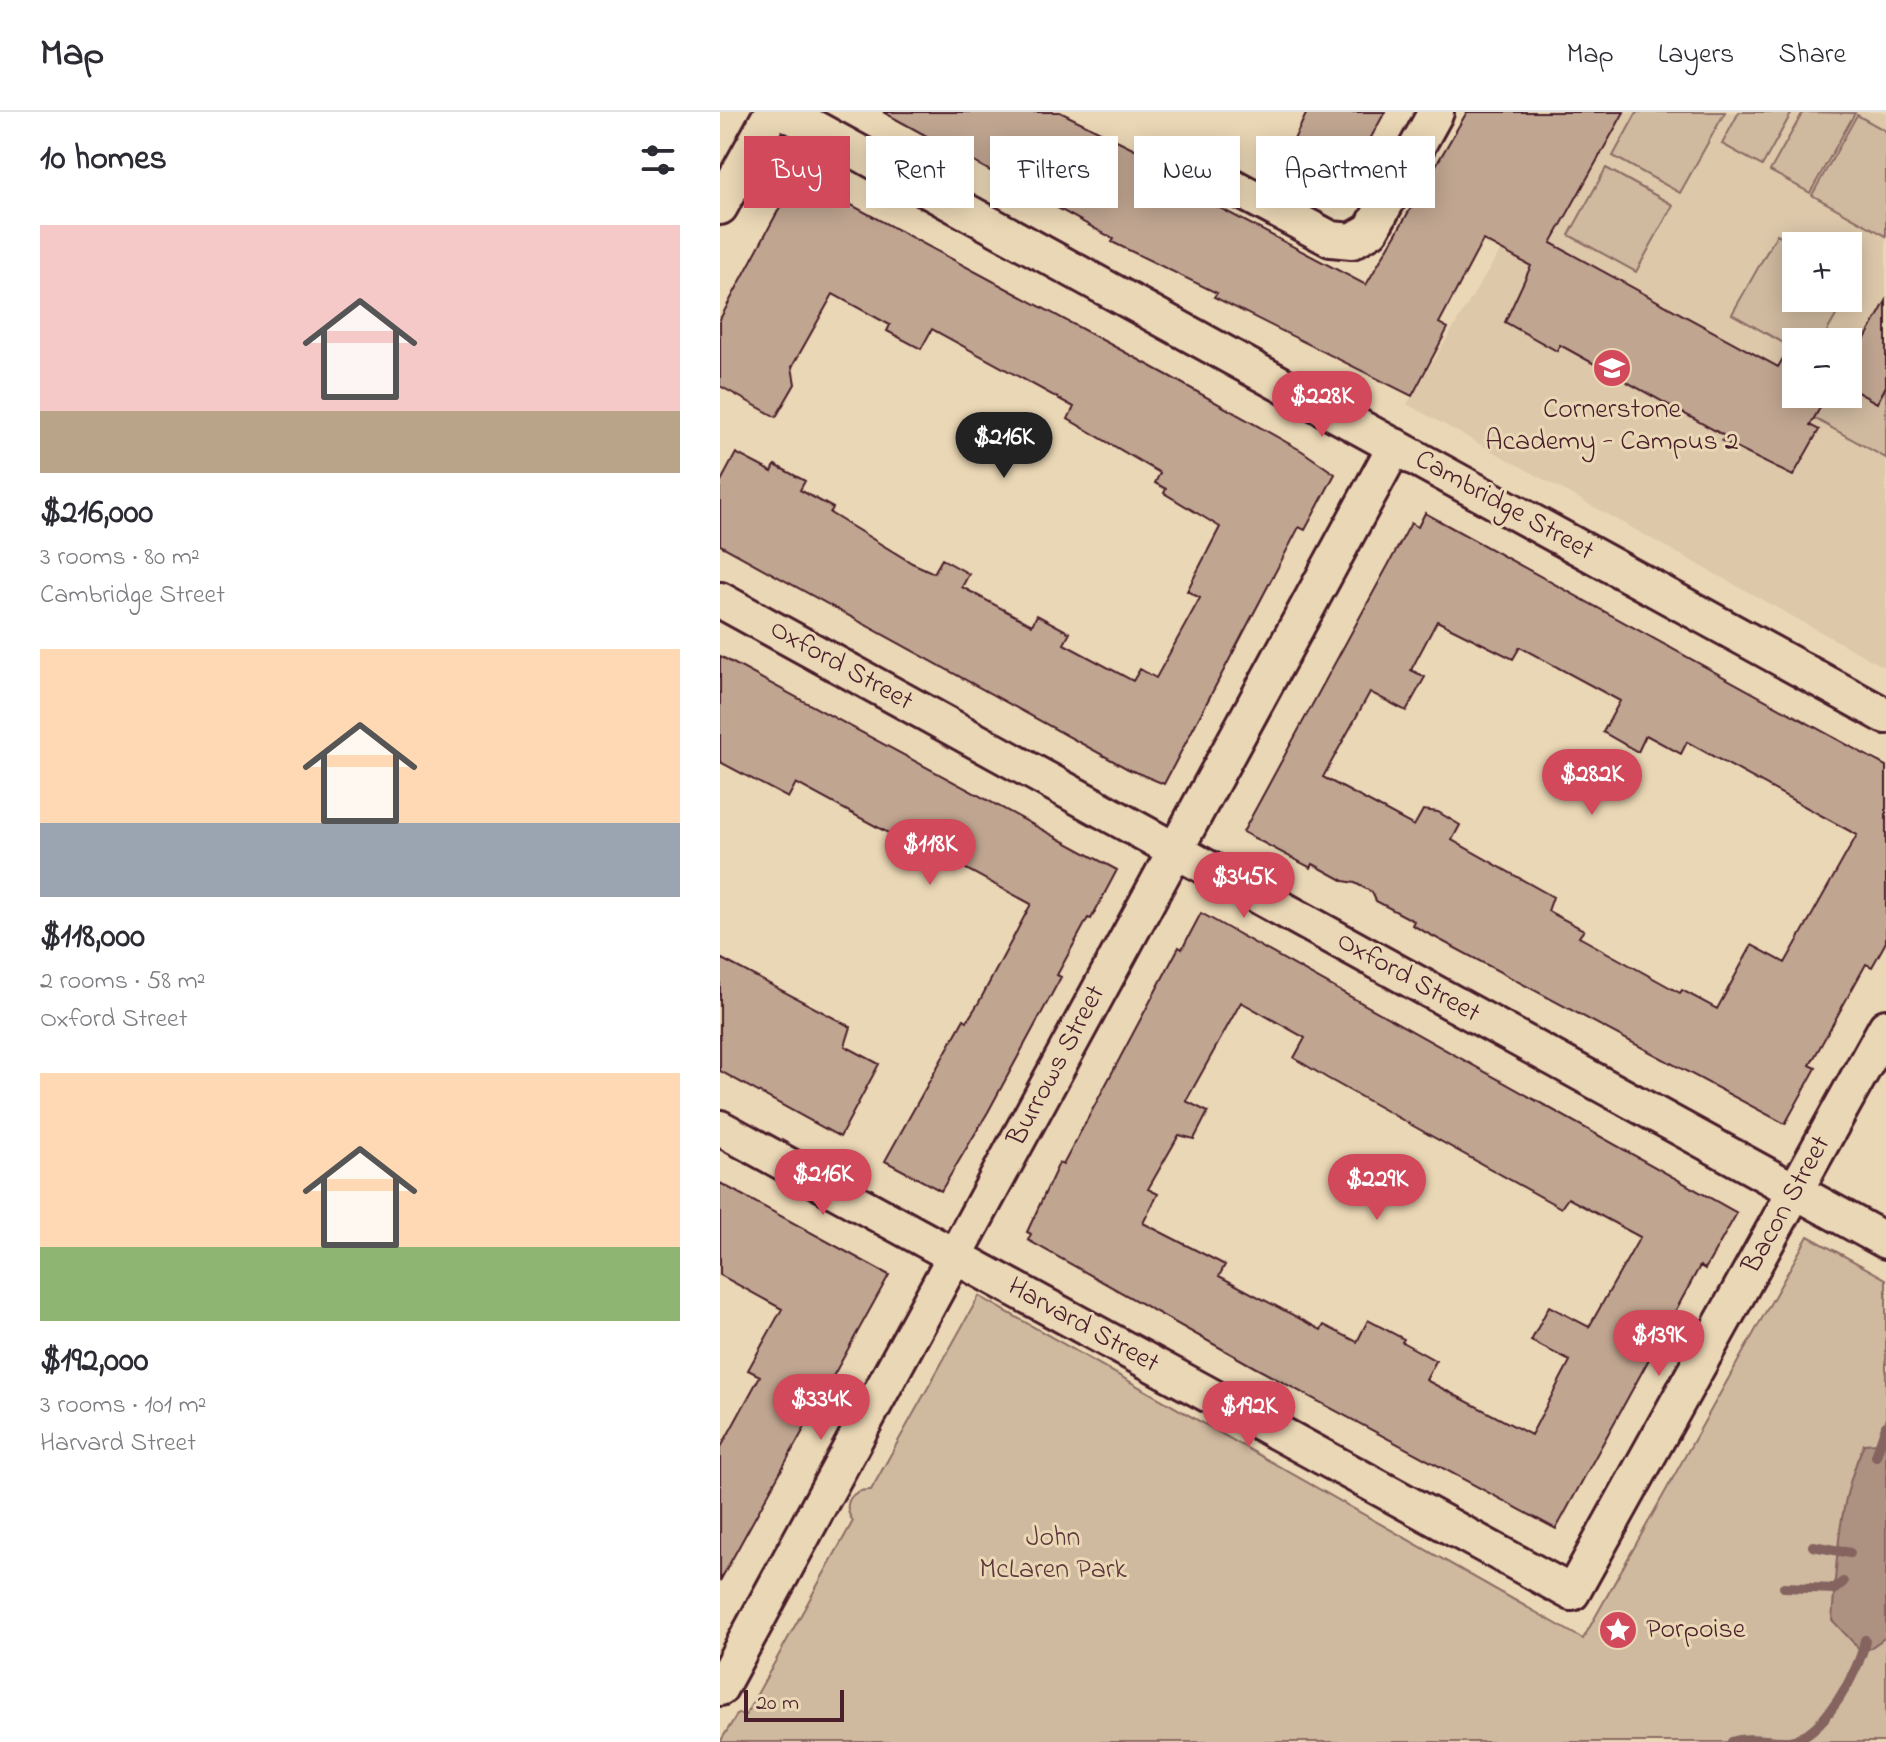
<!DOCTYPE html>
<meta charset="utf-8">
<style>
body{margin:0;font-family:"Indie Flower",sans-serif;background:#f7f7f7;color:#2b2b33;height:100vh;display:flex;flex-direction:column;font-size:30px;white-space:nowrap}
*{box-sizing:border-box;margin:0}
p{font-size:26px;color:#7c7c81}
.icon{flex:none;width:44px;height:44px;fill:none;stroke:currentColor;stroke-width:2;stroke-linecap:round;stroke-linejoin:round}
.map{position:relative;flex:1;overflow:hidden}
.drawer{display:flex;flex-direction:column;background:#fff;width:720px}
.drawer>*{flex:none}
.banner{position:absolute;left:24px;top:24px;width:760px;height:72px;display:flex;gap:16px}
.controls{position:absolute;left:1062px;top:120px;display:grid;gap:16px}
.controls a{display:grid;place-items:center;width:80px;height:80px;border-radius:0px;background:#fff;box-shadow:0 4px 20px #0003;font-size:40px}
.scale{position:absolute;left:24px;bottom:20px;width:100px;box-sizing:border-box;padding-left:8px;border:4px solid #4a1f2b;border-top:0;font-size:22px;line-height:28px;white-space:nowrap;color:#4a1f2b;-webkit-text-stroke:6px #ead7b5;paint-order:stroke}
.price{position:absolute;translate:-50% -68px;padding:0 18px;border-radius:28px;background:#d1495b;color:#fff;font-size:26px;line-height:52px;filter:drop-shadow(0 2px 4px #0008)}
.price::after{content:'';position:absolute;left:50%;top:48px;width:24px;height:18px;margin-left:-12px;background:inherit;clip-path:polygon(0 0,100% 0,50% 100%)}
.price.active{background:#222;color:#fff}
ul{padding:0;list-style:none}
li{display:grid;align-content:center;gap:16px;height:424px;padding:0 40px}
li span{display:grid;place-items:center;height:248px;border-radius:0px;color:#555}
li>.icon{margin-inline-start:auto}
span .icon{width:144px;height:144px;fill:#fffc;stroke-width:1}
li b{font-size:34px}
h2{display:flex;justify-content:space-between;align-items:center;height:96px;padding:0 40px;font-size:34px}
.pill{padding:0 28px;border-radius:0px;background:#fff;box-shadow:0 4px 20px #0003;font-size:28px;line-height:72px}
.pill.active{background:#d1495b;color:#fff}
header{display:flex;align-items:center;gap:48px;box-sizing:border-box;height:112px;padding:0 40px;background:#fff;border-bottom:2px solid #e1e1e2}
header strong{font-size:38px}
nav{display:flex;gap:44px;margin-inline-start:auto;font-size:28px}
main{display:flex;flex:1;min-height:0}
.map>svg:first-child{display:block}
.built{fill:#ddc8aa;fill-rule:evenodd}
.green{fill:#cfb99f;stroke:#8c6c65;stroke-width:2}
.water{fill:#ad9181;stroke:#85635f;stroke-width:2}
.lines{fill:none;stroke-linecap:round;stroke-linejoin:round}
.stream{stroke:#85635f;stroke-width:10}
.building{fill:#c0a691;stroke:#4a1f2b;stroke-width:2;fill-rule:evenodd}
.minor-casing{stroke:#4a1f2b;stroke-width:40}
.minor{stroke:#ead7b5;stroke-width:34}
.labels{text-anchor:middle;dominant-baseline:central;stroke-width:6;stroke-linejoin:round;paint-order:stroke}
.poi-label{font-size:28px;fill:#4a1f2b;stroke:#ead7b5}
.street-label{font-size:28px;fill:#4a1f2b;stroke:#ead7b5}
.park-label{font-size:28px;fill:#5e363c;stroke:#ead7b5}
</style>
<header>
<strong>Map</strong>
<nav><a>Map</a><a>Layers</a><a>Share</a></nav>
</header>
<main>
<section class="drawer">
<h2>10 homes<svg class="icon" aria-label="filters" viewBox="0 0 24 24"><path d="M4 7h16M4 17h16"/><circle cx="9" cy="7" r="2"/><circle cx="15" cy="17" r="2"/></svg></h2>
<ul>
<li><span style="background:linear-gradient(#f6c9c9 75%,#b9a48a 0)"><svg class="icon" aria-label="home" viewBox="0 0 24 24"><path d="M3 11l9-7 9 7M6 9v11h12V9"/></svg></span><div><b>$216,000</b><p>3 rooms · 80 m²</p><p>Cambridge Street</p></div></li>
<li><span style="background:linear-gradient(#ffd9b3 70%,#9aa5b1 0)"><svg class="icon" aria-label="home" viewBox="0 0 24 24"><path d="M3 11l9-7 9 7M6 9v11h12V9"/></svg></span><div><b>$118,000</b><p>2 rooms · 58 m²</p><p>Oxford Street</p></div></li>
<li><span style="background:linear-gradient(#ffd9b3 70%,#8fb573 0)"><svg class="icon" aria-label="home" viewBox="0 0 24 24"><path d="M3 11l9-7 9 7M6 9v11h12V9"/></svg></span><div><b>$192,000</b><p>3 rooms · 101 m²</p><p>Harvard Street</p></div></li>
</ul>
</section>
<div class="map">
<svg width="1166" height="1630" viewBox="0 0 1166 1630">
<rect width="100%" height="100%" fill="#ead7b5"/>
<filter id="ink" filterUnits="userSpaceOnUse"><feTurbulence type="fractalNoise" baseFrequency=".0125" numOctaves="2"/><feDisplacementMap in="SourceGraphic" scale="16" xChannelSelector="R" yChannelSelector="G"/><feConvolveMatrix kernelMatrix="1 2 1 2 8 2 1 2 1" color-interpolation-filters="sRGB"/></filter>
<g filter="url(#ink)">
<path class="built" d="M 880,0 L 1166,0 L 1166,556 L 687,292 L 782,136 ZM 1076,134 L 1128,134 L 1128,186 L 1076,186 ZM 1076,230 L 1128,230 L 1128,282 L 1076,282 Z"/>
<path class="green" d="M 917,0 L 1005,0 L 960,81 L 893,44 Z
M 1019,0 L 1072,0 L 1042,54 L 1002,32 Z
M 1083,0 L 1135,1 L 1090,81 L 1050,59 Z
M 1137,3 L 1166,19 L 1166,124 L 1092,83 Z
M 886,56 L 953,93 L 916,160 L 849,123 Z
M 1057,122 L 1079,134 L 1076,186 L 1126,186 L 1101,230 L 1076,230 L 1076,238 L 1012,202 Z
M 1128,275 L 1157,291 L 1166,276 L 1166,346 L 1094,306 L 1108,282 L 1128,282 Z
M 1088,1124 L 1166,1167 L 1166,1630 L 0,1630 L 18,1601 L 25,1604 L 133,1409 C 121,1392 131,1377 151,1378 L 259,1184 L 863,1527 Z"/>
<path class="water" d="M 1158,1331 L 1166,1333 L 1166,1525 L 1143,1541 L 1112,1508 C 1117,1446 1118,1389 1144,1332 Z"/>
<g class="lines">
<path class="stream" d="M 1156,1344 L 1166,1314
M 1093,1434 L 1130,1441
M 1064,1475 L 1115,1477 L 1123,1470
M 1012,1630 C 1029,1624 1051,1630 1069,1629 C 1102,1626 1141,1557 1145,1528"/>
</g>
<path class="building" d="M 163,0 L 340,0 L 431,45 L 426,57 L 646,173 L 747,0 L 904,0 L 831,131 L 1058,255 L 1076,224 L 1076,282 L 1108,282 L 1090,313 L 1099,318 L 1073,364 L 1002,329 L 1005,324 L 840,233 L 837,239 L 785,210 L 811,154 L 763,128 L 719,211 L 728,216 L 692,284 L 494,185 L 497,181 L 392,130 L 394,127 Z
M 587,0 L 665,0 L 638,49 L 642,51 L 617,88 L 560,57 Z
M 75,67 L 85,72 L 87,69 L 449,264 L 582,339 L 615,362 L 585,418 L 579,415 L 444,672 L 408,657 L 0,433 L 0,371 L 16,341 L 52,360 L 55,353 L 85,369 L 80,378 L 113,396 L 110,401 L 192,451 L 214,461 L 222,447 L 249,462 L 242,475 L 312,513 L 317,503 L 350,521 L 344,532 L 413,569 L 420,557 L 436,566 L 480,486 L 467,479 L 500,415 L 444,381 L 446,377 L 435,371 L 440,361 L 348,307 L 354,295 L 212,217 L 201,237 L 167,219 L 170,213 L 113,182 L 72,255 L 75,272 L 56,305 L 0,274 L 0,207 Z
M 1166,189 L 1166,274 L 1157,291 L 1128,275 L 1128,257 Z
M 705,401 L 1166,654 L 1166,830 L 1152,855 L 1146,852 L 1090,953 L 1096,956 L 1065,1012 L 692,813 L 694,809 L 656,789 L 652,780 L 635,771 L 624,769 L 593,752 L 591,756 L 523,720 L 691,411 L 698,415 ZM 717,509 L 793,547 L 800,535 L 900,589 L 883,620 L 918,640 L 926,623 L 961,642 L 967,630 L 1137,723 L 1065,851 L 1032,833 L 997,897 L 962,878 L 960,881 L 859,825 L 864,818 L 828,799 L 833,785 L 732,728 L 740,713 L 718,700 L 703,698 L 694,714 L 603,665 L 650,580 L 686,599 L 705,565 L 691,558 Z
M 0,544 L 397,758 L 371,807 L 368,806 L 337,863 L 341,865 L 268,1000 L 221,1079 L 165,1049 L 244,907 L 247,909 L 259,890 L 311,792 L 228,747 L 222,758 L 195,743 L 198,737 L 76,671 L 68,686 L 0,650 Z
M 481,801 L 1017,1101 L 985,1157 L 980,1154 L 836,1417 L 536,1256 L 308,1128 L 311,1122 L 307,1120 L 339,1051 L 343,1053 L 459,835 L 462,837 ZM 521,890 L 585,926 L 574,946 L 607,966 L 841,1096 L 848,1086 L 920,1125 L 869,1215 L 829,1194 L 811,1229 L 850,1249 L 811,1323 L 706,1268 L 716,1249 L 682,1230 L 684,1227 L 648,1208 L 637,1230 L 604,1213 L 601,1218 L 499,1164 L 505,1153 L 423,1111 L 438,1082 L 428,1077 L 459,1023 L 474,1027 L 488,1000 L 466,989 Z
M 0,846 L 131,915 L 125,934 L 159,952 L 120,1025 L 0,959 Z
M 0,1071 L 169,1163 L 0,1469 L 0,1337 L 40,1264 L 28,1258 L 62,1197 L 0,1163 Z"/>
<g class="lines">
<g class="minor-casing">
<path id="minor" d="M 65,0 L 1166,604
M 463,48 L 611,127 L 632,129 L 651,118 L 716,0
M 0,95 L 52,0
M 0,488 L 1166,1129
M 0,1016 L 852,1481 L 1166,915
M 0,1576 L 675,334"/>
</g>
<use href="#minor" class="minor"/>
</g>
</g>
<defs>
<g id="school-disc" transform="scale(2)"><circle r="9.5" fill="#d1495b" stroke="#ead7b5"/><path d="M0-5L7-2L0 1L-7-2ZM-4 1L0 2.5L4 1V4Q0 6-4 4Z" fill="#fff"/></g>
<g id="sight-disc" transform="scale(2)"><circle r="9.5" fill="#d1495b" stroke="#ead7b5"/><path d="M0-6L1.8-2.2L6-1.7L2.9 1.2L3.7 5.4L0 3.3L-3.7 5.4L-2.9 1.2L-6-1.7L-1.8-2.2Z" fill="#fff"/></g>
</defs>
<g fill-rule="evenodd">
<use href="#school-disc" x="892" y="256"/>
<use href="#sight-disc" x="898" y="1518"/>
</g>
<g class="labels">
<g class="poi-label">
<text x="892" y="298">Cornerstone<tspan x="892" dy="32">Academy - Campus 2</tspan></text>
<text x="926" y="1518" text-anchor="start">Porpoise</text>
</g>
<g class="street-label">
<text transform="translate(784 394) rotate(29)">Cambridge Street</text>
<text transform="translate(121 554) rotate(29)">Oxford Street</text>
<text transform="translate(688 866) rotate(29)">Oxford Street</text>
<text transform="translate(337 954) rotate(-62)">Burrows Street</text>
<text transform="translate(1067 1093) rotate(-61)">Bacon Street</text>
<text transform="translate(363 1214) rotate(29)">Harvard Street</text>
</g>
<g class="park-label">
<text x="333" y="1426">John<tspan x="333" dy="32">McLaren Park</tspan></text>
</g>
</g>
</svg>
<div class="controls">
<a>+</a>
<a>−</a>
</div>
<div class="scale">20 m</div>
<b class="price" style="left:602px;top:327px">$228K</b>
<b class="price active" style="left:284px;top:368px">$216K</b>
<b class="price" style="left:872px;top:705px">$282K</b>
<b class="price" style="left:210px;top:775px">$118K</b>
<b class="price" style="left:524px;top:808px">$345K</b>
<b class="price" style="left:103px;top:1105px">$216K</b>
<b class="price" style="left:657px;top:1110px">$229K</b>
<b class="price" style="left:939px;top:1266px">$139K</b>
<b class="price" style="left:101px;top:1330px">$334K</b>
<b class="price" style="left:529px;top:1337px">$192K</b>
<div class="banner">
<a class="pill active">Buy</a>
<a class="pill">Rent</a>
<a class="pill">Filters</a>
<a class="pill">New</a>
<a class="pill">Apartment</a>
</div>
</div>
</main>
